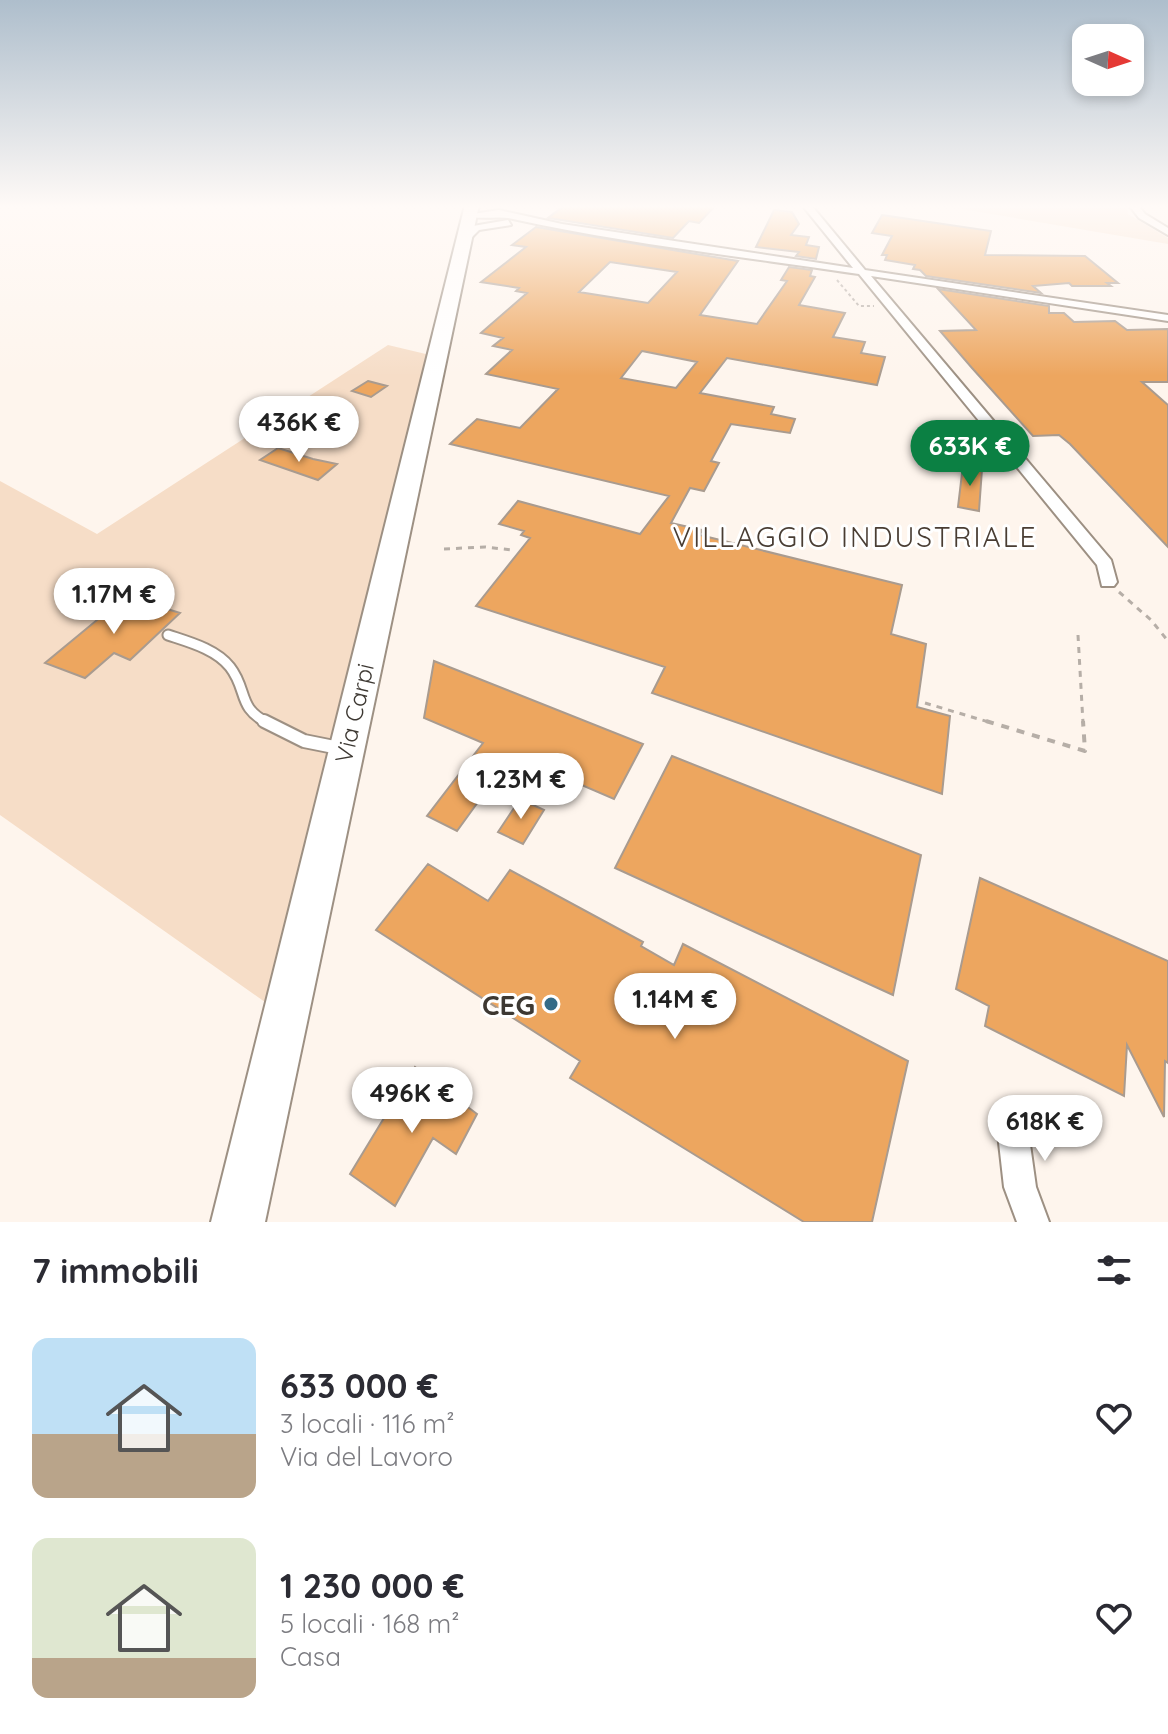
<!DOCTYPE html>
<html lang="it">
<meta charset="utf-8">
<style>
body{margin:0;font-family:Quicksand,sans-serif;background:#f2f2f3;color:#2b2b33;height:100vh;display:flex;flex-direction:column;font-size:30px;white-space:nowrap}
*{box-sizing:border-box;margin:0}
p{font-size:26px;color:#7c7c81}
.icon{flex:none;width:44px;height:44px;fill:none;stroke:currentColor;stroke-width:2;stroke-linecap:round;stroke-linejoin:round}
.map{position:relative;height:1222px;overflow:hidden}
.side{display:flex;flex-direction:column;background:#fff;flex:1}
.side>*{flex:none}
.needle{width:52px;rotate:93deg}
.controls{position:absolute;left:1072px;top:24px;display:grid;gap:16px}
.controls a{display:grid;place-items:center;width:72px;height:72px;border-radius:16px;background:#fff;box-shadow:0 4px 12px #0003;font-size:40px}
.price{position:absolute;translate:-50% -68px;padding:0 18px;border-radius:28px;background:#fff;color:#222;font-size:26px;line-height:52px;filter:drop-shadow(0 2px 4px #0008)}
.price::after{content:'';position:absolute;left:50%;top:48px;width:24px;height:18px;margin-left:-12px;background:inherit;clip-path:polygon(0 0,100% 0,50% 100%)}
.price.selected{background:#0b8043;color:#fff}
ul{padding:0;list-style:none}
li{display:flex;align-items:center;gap:24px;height:200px;padding:0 32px}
li span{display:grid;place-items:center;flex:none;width:224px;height:160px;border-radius:16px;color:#555}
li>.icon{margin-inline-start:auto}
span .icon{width:96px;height:96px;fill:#fffc;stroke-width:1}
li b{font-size:34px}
h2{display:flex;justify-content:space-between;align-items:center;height:96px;padding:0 32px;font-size:34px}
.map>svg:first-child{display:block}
.green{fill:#f6ddc7}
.building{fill:#eda65f;stroke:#a99b8f;stroke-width:2;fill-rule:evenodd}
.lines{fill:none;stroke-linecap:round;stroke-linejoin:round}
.lane-far1-casing{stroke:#9d9083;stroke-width:13}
.lane-casing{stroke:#9d9083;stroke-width:16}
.street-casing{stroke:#9d9083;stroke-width:4}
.primary-casing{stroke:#9d9083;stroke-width:4}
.path-far2{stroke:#b6aea7;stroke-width:2;stroke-dasharray:3 3;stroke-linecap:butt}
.path-far1{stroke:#b6aea7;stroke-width:3;stroke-dasharray:6 6;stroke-linecap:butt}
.path{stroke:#b6aea7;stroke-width:4;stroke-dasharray:8 8;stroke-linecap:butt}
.lane-far1{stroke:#fff;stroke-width:9}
.lane{stroke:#fff;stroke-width:12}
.street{fill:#fff;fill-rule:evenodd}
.primary{fill:#fff;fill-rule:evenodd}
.poi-dot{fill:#356b87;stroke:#fff;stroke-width:3}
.labels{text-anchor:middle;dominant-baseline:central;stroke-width:6;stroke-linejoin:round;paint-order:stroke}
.street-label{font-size:24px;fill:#3d3832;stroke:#fff}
.quarter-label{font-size:28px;letter-spacing:2px;fill:#493d33;stroke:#fff}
.near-poi-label{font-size:28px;font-weight:bold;fill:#3d3832;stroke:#fff;text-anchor:end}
</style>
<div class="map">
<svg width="1168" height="1222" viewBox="0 0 1168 1222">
<rect width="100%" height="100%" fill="#fef5ed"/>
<path class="green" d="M 955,205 L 1126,205 L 1128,214 L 1168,238 L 1168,244 L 956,208 Z
M 388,345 L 430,355 L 279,1012 L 0,815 L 0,481 L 97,534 Z"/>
<path class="building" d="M 565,205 L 716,205 L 699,223 L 689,221 L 673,238 L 548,218 Z
M 774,210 L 792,212 L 799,224 L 791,235 L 809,237 L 806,245 L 819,247 L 816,259 L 796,256 L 799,252 L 756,247 Z
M 882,215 L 991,231 L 985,255 L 1085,256 L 1118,283 L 1107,283 L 1111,286 L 1072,286 L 1069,283 L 1033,286 L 1041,293 L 926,276 L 920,270 L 913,269 L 915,265 L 885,260 L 887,255 L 882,255 L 892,236 L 872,233 Z
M 536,227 L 738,261 L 700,315 L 757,324 L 787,281 L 781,280 L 789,267 L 812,270 L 810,276 L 815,277 L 799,305 L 845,313 L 833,337 L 865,342 L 861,353 L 885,357 L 877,385 L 727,358 L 700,393 L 774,407 L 771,414 L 795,419 L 790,433 L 731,424 L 711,461 L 719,463 L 704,491 L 690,488 L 671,523 L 702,530 L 700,535 L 902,585 L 891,634 L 926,644 L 917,707 L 950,716 L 942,794 L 652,693 L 665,667 L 476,606 L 530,538 L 521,535 L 524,531 L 499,524 L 518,501 L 640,534 L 669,496 L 450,444 L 477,419 L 520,428 L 558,389 L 486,374 L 512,350 L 493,346 L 503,338 L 481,333 L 527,293 L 516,291 L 519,288 L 481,282 L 526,247 L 512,245 ZM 610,262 L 677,272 L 648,303 L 579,292 ZM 642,351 L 697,362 L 676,388 L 621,378 Z
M 938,289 L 1049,306 L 1049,313 L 1064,313 L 1074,322 L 1115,321 L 1127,330 L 1168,329 L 1168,382 L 1142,382 L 1168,405 L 1168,547 L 1070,444 L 1059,435 L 1033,436 L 972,368 L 940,331 L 976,330 Z
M 368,381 L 387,386 L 371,397 L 352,391 Z
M 278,448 L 313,459 L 337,464 L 318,480 L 260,460 Z
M 963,465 L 982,469 L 979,511 L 958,507 Z
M 126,596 L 180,613 L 130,660 L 114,653 L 85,678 L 45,663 Z
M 434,661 L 643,744 L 614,799 L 512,755 L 457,831 L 427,816 L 483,743 L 424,718 Z
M 672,756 L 921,855 L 893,995 L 615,868 Z
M 520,799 L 544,810 L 523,844 L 498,832 Z
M 428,864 L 488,901 L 510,870 L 643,942 L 641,946 L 674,965 L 683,944 L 908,1061 L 872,1222 L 804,1222 L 570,1078 L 580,1061 L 376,930 Z
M 980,878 L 1168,961 L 1168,1063 L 1165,1061 L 1164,1117 L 1127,1045 L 1124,1096 L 985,1026 L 989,1006 L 956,989 Z
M 415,1067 L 477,1114 L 456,1154 L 433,1138 L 395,1206 L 350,1174 Z"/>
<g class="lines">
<g class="lane-far1-casing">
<path id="lane-far1" d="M 168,635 C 189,642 216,649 230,667 C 248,690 237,708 268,723"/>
</g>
<g class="lane-casing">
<path id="lane" d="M 264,721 L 304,741 L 339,748"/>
</g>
<g class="street-casing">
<path id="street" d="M 802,205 L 811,205 L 865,270 L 1168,315 L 1168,321 L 871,276 L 1111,560 L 1117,582 L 1114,586 L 1102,586 L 1097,565 L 859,274 C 744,257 627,244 513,219 C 499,215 478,221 466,215 L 499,210 L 562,224 L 853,268 Z
M 1129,205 L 1138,205 L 1145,214 L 1168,228 L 1168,235 L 1139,218 Z
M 508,220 L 511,225 L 479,230 L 466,243 L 458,241 L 473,226 Z
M 1011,1101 L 1022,1105 L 1026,1116 L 1036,1187 L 1049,1222 L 1017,1222 L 1004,1187 L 996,1116 L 1000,1105 Z"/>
</g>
<g class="primary-casing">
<path id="primary" d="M 465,205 L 479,205 L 265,1222 L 211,1222 Z"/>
</g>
<path class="path-far2" d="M 837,280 L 859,306 L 874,306"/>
<path class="path-far1" d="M 444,549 L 485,547 L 512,550
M 1119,592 L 1151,620 L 1168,641
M 1078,635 L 1083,723
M 925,703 L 992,723"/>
<path class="path" d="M 986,721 L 1085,751 L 1083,721"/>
<use href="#lane-far1" class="lane-far1"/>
<use href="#lane" class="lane"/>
<use href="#street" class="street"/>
<use href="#primary" class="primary"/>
</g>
<linearGradient id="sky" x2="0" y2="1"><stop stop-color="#aebecc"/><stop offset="0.55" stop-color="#fffaf7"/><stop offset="1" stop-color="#fffaf7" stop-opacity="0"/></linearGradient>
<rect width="1168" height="376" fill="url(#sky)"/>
<circle class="poi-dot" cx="551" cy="1004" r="8"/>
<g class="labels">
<g class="street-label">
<text transform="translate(354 713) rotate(-77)">Via Carpi</text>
</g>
<g class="quarter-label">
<text x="855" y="536">VILLAGGIO INDUSTRIALE</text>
</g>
<g class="near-poi-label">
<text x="535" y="1004">CEG</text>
</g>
</g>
</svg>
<div class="controls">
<a><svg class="needle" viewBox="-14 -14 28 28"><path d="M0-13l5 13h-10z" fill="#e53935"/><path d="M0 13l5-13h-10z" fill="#7c7c81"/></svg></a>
</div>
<b class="price" style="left:299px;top:464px">436K €</b>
<b class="price selected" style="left:970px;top:488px">633K €</b>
<b class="price" style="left:114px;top:636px">1.17M €</b>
<b class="price" style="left:521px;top:821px">1.23M €</b>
<b class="price" style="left:675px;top:1041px">1.14M €</b>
<b class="price" style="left:412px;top:1135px">496K €</b>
<b class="price" style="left:1045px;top:1163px">618K €</b>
</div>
<section class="side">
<h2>7 immobili<svg class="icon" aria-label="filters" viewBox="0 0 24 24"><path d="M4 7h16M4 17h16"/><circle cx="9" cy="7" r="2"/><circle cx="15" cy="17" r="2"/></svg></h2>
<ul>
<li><span style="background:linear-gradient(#bfe0f5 60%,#b9a48a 0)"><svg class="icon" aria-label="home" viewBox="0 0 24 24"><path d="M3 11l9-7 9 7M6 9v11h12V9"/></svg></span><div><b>633 000 €</b><p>3 locali · 116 m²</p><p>Via del Lavoro</p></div><svg class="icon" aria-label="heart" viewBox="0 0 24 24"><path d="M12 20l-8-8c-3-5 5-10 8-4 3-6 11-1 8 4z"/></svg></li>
<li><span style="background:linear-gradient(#dfe7d0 75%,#b9a48a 0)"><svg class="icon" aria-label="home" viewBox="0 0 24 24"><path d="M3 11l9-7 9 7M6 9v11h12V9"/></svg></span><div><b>1 230 000 €</b><p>5 locali · 168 m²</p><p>Casa</p></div><svg class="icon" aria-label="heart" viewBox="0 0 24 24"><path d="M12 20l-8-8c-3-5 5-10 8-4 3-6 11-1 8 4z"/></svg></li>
</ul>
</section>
